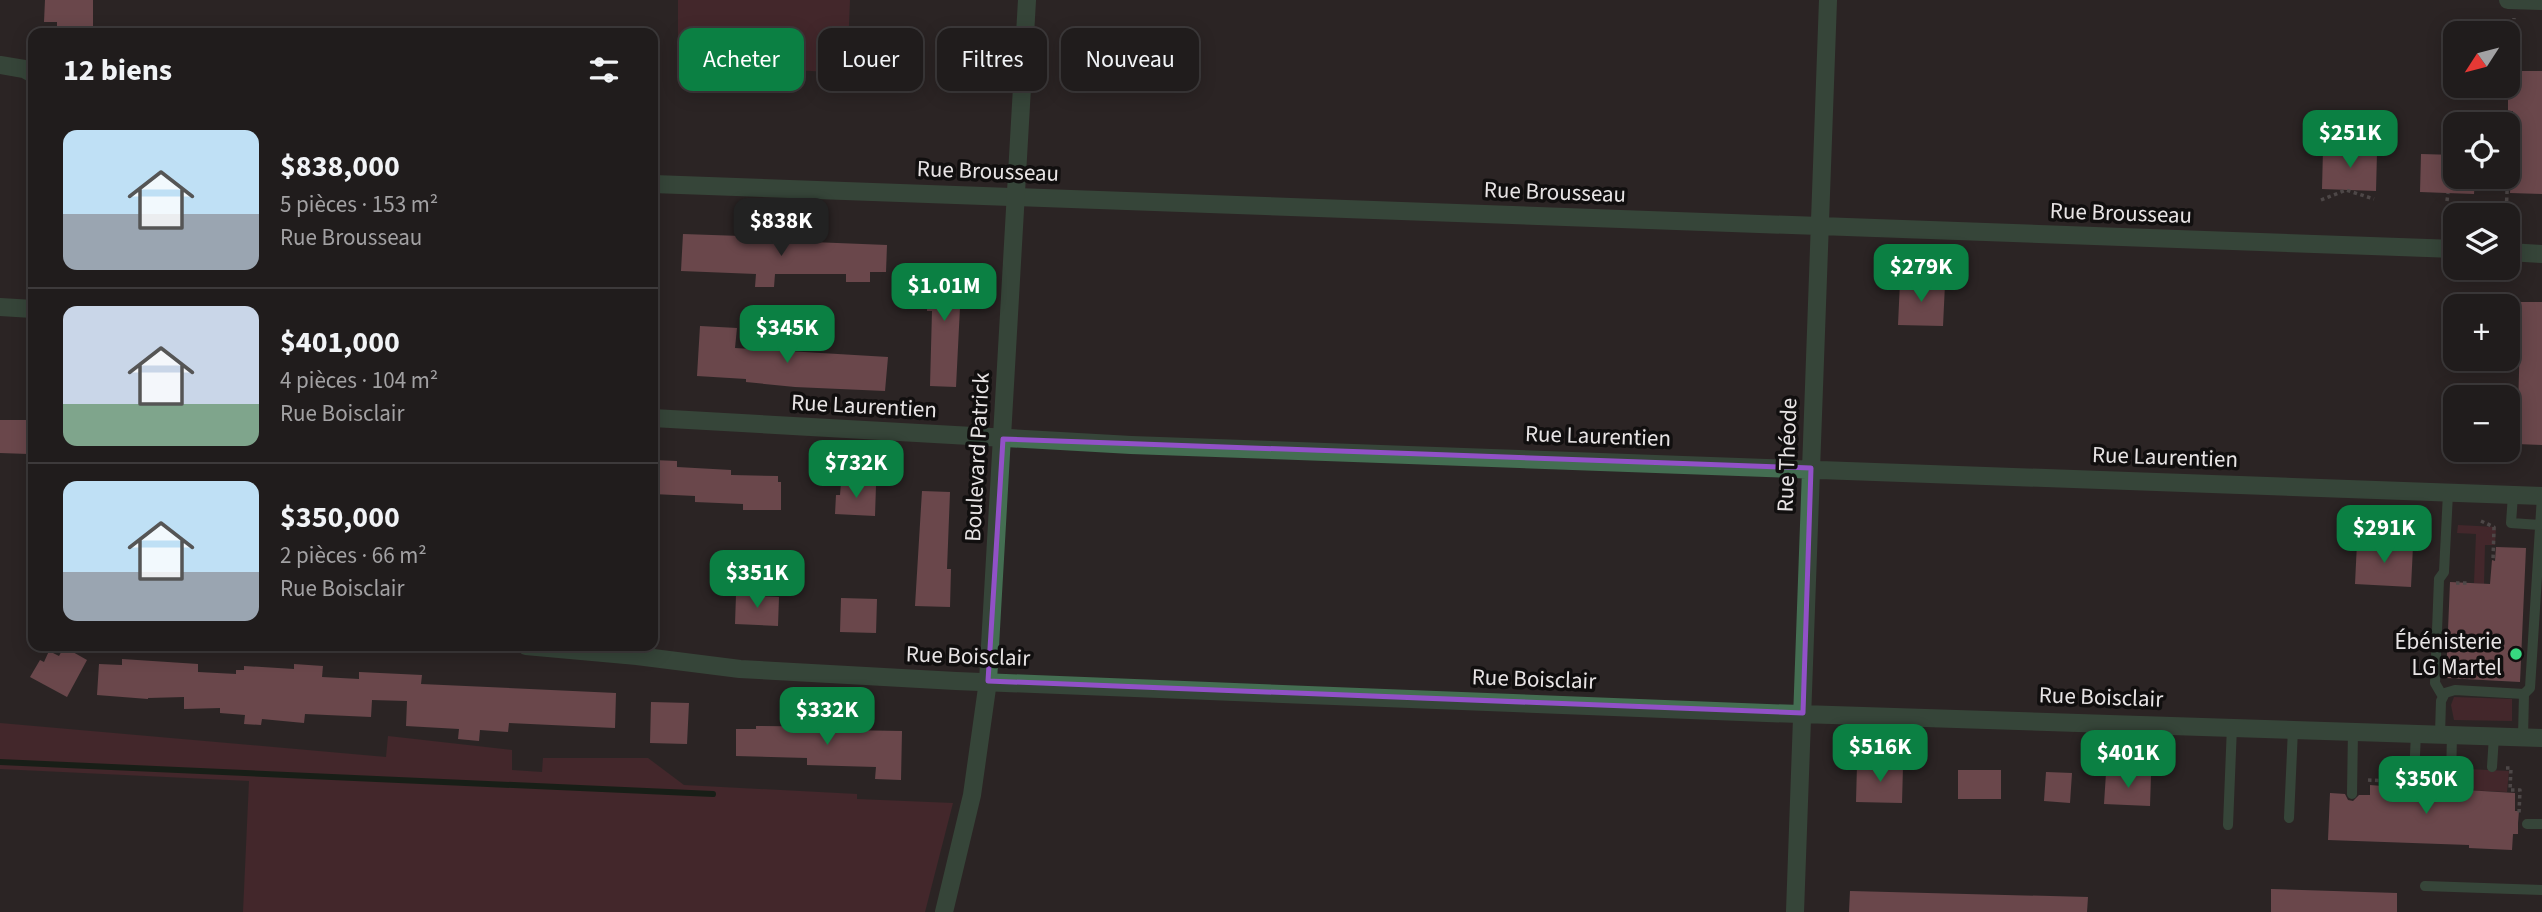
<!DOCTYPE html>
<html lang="fr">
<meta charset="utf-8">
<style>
body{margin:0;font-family:"Source Sans 3",sans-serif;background:#282525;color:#f1f3f6;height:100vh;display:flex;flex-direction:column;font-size:26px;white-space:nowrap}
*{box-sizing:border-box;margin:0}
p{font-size:23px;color:#a2a1a3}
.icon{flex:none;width:38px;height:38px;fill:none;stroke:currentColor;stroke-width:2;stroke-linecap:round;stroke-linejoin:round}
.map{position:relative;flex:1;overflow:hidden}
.drawer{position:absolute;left:28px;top:28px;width:630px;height:623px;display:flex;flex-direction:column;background:#201c1c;border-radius:14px;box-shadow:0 4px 18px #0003,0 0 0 2px #3d3a3b}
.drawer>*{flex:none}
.guide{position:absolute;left:679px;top:28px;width:665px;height:63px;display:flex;gap:14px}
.needle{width:46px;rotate:234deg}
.buttons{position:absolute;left:2443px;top:21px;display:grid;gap:14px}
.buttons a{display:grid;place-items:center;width:77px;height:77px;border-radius:14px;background:#201c1c;box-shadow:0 4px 18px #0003,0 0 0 2px #3d3a3b;font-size:35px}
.price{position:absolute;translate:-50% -60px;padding:0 16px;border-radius:14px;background:#0b8043;color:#fff;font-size:23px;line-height:46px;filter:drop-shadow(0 2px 4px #0008)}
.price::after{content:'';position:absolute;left:50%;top:42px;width:21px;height:16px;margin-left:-10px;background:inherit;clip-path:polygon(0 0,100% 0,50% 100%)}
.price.active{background:#222;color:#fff}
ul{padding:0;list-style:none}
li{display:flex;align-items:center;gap:21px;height:175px;padding:0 35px}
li+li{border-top:2px solid #3d3a3b}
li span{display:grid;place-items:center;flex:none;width:196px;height:140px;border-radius:14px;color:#555}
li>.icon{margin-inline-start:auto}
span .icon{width:84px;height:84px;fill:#fffc;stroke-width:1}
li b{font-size:30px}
h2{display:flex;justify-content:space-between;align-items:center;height:84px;padding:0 35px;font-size:30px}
.pill{padding:0 24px;border-radius:14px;background:#201c1c;box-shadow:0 4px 18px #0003,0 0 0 2px #3d3a3b;font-size:24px;line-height:63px}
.pill.active{background:#0b8043;color:#fff}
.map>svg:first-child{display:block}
.green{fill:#5f2a33}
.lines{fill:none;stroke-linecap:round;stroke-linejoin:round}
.stream{stroke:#001807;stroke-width:6}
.building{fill:#b5727b}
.path{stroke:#777272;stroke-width:3.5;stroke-dasharray:3.5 3.5;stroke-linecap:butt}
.service{stroke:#446e52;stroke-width:10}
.minor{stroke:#446e52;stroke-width:18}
.tertiary{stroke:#446e52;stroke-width:18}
.marked{fill:none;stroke:#9151c7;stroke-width:5;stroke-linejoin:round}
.poi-dot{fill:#37d880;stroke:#110f0f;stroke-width:2.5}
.labels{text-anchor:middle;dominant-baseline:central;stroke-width:7;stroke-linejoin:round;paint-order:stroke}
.street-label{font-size:23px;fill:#e8e4e5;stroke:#110f0f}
.poi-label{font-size:23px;fill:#e8e4e5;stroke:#110f0f;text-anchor:end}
</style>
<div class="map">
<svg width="2542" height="912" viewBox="0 0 2542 912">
<rect width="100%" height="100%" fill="#2b2525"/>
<path class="green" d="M 678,0 L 850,0 L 847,73 L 757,68 L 743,76 L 678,74 Z
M 2458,525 L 2496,527 L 2495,545 L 2485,545 L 2484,584 L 2474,583 L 2476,534 L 2457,533 Z
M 2454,697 L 2512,699 L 2512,721 L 2454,720 L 2451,705 Z
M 0,723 L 386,757 L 388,736 L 512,750 L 512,770 L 542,772 L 543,758 L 648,758 L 684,785 L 857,794 L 857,799 L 953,803 L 925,912 L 243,912 L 249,781 L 0,769 Z
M 2467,769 L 2509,771 L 2507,792 L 2465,790 Z"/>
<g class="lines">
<path class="stream" d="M 0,762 L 713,794"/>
</g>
<path class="building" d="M 45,0 L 93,0 L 93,33 L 57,33 L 57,22 L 44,22 Z
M 2514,71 L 2542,71 L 2542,194 L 2510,193 L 2511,171 L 2508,171 L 2508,151 L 2512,151 L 2513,111 L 2508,111 L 2508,89 L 2513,89 Z
M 2323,150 L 2377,152 L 2376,191 L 2322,189 Z
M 2421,154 L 2455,155 L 2455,177 L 2475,177 L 2474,194 L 2420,192 Z
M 683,234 L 741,236 L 740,239 L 887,245 L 886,272 L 870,272 L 870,282 L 846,282 L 846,274 L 775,274 L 774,287 L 755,287 L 756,274 L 681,271 Z
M 928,266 L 962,267 L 956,387 L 930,386 L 932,311 L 927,311 Z
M 1900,282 L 1945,284 L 1943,326 L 1898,325 Z
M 2521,302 L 2542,302 L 2542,445 L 2517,444 Z
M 700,326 L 737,328 L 735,348 L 888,357 L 885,391 L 795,387 L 746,382 L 746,379 L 697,376 Z
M 0,420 L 29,420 L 29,454 L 0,453 Z
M 653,460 L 677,461 L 677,467 L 731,470 L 731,475 L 778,476 L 778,482 L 781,482 L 781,510 L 743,510 L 743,504 L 695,502 L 695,496 L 653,494 Z
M 841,483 L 876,485 L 875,516 L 835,514 L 836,495 L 840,495 Z
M 922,491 L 950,492 L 947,569 L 951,569 L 950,607 L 915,606 Z
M 2357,543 L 2413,546 L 2411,587 L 2355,584 Z
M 2496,547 L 2526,548 L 2520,682 L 2446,678 L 2450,582 L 2490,584 L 2492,560 L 2495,561 Z
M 736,595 L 779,597 L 778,626 L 735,624 Z
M 841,598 L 877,599 L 876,633 L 840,632 Z
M 64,647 L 87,660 L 67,697 L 30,677 L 40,660 L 44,662 L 49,651 L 59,656 Z
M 122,659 L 198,664 L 198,672 L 236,674 L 236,670 L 244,670 L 244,666 L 294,669 L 294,664 L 323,666 L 322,677 L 359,679 L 359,672 L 422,675 L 421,684 L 616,693 L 615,728 L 509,723 L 508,732 L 480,730 L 479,741 L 458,739 L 459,729 L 406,726 L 407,701 L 372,700 L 371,717 L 305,714 L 304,723 L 262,719 L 261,725 L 244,724 L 245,715 L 220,713 L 220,708 L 184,709 L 184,697 L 148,698 L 148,699 L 97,695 L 99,664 L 122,665 Z
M 651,702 L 689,703 L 687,744 L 650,743 Z
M 756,726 L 843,727 L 843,730 L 902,731 L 901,780 L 875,779 L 876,767 L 807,765 L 807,758 L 736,756 L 736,729 L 756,729 Z
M 1857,765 L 1903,766 L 1902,803 L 1856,802 Z
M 1958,770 L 2001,770 L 2001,799 L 1958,799 Z
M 2046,772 L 2072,773 L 2070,803 L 2044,801 Z
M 2106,773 L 2151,775 L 2150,806 L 2104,804 Z
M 2382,782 L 2446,785 L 2450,787 L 2456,785 L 2466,786 L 2465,790 L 2515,793 L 2515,811 L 2519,811 L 2518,823 L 2518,834 L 2513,834 L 2512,850 L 2469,848 L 2469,845 L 2328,840 L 2330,793 L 2345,794 L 2348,800 L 2353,801 L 2359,795 L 2370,795 L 2370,785 L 2382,786 Z
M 2271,889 L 2397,893 L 2397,912 L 2271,912 Z
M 1850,891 L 2088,897 L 2087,912 L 1849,912 Z"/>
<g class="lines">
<path class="path" d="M 2511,89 L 2514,18
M 2321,200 L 2346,190 L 2374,199
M 2447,201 L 2448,193
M 2506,215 L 2508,171
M 2481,521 L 2494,527 L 2493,561
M 2359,538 L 2367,544
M 2404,546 L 2413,538
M 2456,583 L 2468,583
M 2506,768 L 2511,768 L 2510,790 L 2520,790 L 2519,813
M 2368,780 L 2387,781"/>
<path class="service" d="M 2513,495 L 2511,523 L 2540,525
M 2442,695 L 2435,683 L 2439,579 L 2444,572 L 2448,493
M 2440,734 L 2441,701 L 2445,693 L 2455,690 L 2524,694 L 2530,688 L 2542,496
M 2523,737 L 2524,694
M 2492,767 L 2494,736
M 2414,777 L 2416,733
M 2451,780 L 2452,734
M 2352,794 L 2353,731
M 2289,818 L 2293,729
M 2527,824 L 2542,824
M 2228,825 L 2232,726
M 2425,886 L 2542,890"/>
<path class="minor" d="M 2508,0 L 2542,1
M 0,65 L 24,69 L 33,74
M 653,184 L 2455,249
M 2508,252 L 2542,254
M 0,307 L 33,309
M 653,418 L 1131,445 L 2542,496
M 526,646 L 637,656 L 740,669 L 956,681 L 1767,713 L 2542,738
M 1795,912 L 1828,0"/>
<path class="tertiary" d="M 944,912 L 972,795 L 988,681 L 1027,0"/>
</g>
<path d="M0 0H2542V912H0ZM 1003,439 L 1811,468 L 1803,713 L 988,681 Z" fill="#2b2525" fill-opacity=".55" fill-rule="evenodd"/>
<path class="marked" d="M 1003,439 L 1811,468 L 1803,713 L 988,681 Z"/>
<circle class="poi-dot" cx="2516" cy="654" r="7"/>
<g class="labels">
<g class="street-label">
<text transform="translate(988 171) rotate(2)">Rue Brousseau</text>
<text transform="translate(1555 192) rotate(2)">Rue Brousseau</text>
<text transform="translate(2121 213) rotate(2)">Rue Brousseau</text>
<text transform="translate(864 406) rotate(3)">Rue Laurentien</text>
<text transform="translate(1598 436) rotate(2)">Rue Laurentien</text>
<text transform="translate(1787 455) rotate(-88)">Rue Théode</text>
<text transform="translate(977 457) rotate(-87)">Boulevard Patrick</text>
<text transform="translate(2165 457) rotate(2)">Rue Laurentien</text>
<text transform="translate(968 656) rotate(2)">Rue Boisclair</text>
<text transform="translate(1534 679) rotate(2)">Rue Boisclair</text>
<text transform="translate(2101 697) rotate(2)">Rue Boisclair</text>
</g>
<g class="poi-label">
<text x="2502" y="641">Ébénisterie<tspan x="2502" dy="26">LG Martel</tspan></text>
</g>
</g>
</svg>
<div class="buttons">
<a><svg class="needle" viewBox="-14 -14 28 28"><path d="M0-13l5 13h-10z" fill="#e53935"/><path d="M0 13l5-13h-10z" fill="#a2a1a3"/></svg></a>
<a><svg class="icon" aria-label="locate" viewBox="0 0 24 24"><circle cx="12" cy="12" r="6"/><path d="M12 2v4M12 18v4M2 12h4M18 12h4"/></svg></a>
<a><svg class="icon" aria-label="layers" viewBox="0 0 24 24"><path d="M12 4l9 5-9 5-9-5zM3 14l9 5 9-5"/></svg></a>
<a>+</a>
<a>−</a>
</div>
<b class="price" style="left:2350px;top:170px">$251K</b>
<b class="price active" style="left:781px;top:258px">$838K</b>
<b class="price" style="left:1921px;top:304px">$279K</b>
<b class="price" style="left:944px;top:323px">$1.01M</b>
<b class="price" style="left:787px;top:365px">$345K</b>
<b class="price" style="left:856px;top:500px">$732K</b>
<b class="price" style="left:2384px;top:565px">$291K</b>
<b class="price" style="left:757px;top:610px">$351K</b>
<b class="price" style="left:827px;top:747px">$332K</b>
<b class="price" style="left:1880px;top:784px">$516K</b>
<b class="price" style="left:2128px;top:790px">$401K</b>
<b class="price" style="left:2426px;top:816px">$350K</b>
<div class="guide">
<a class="pill active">Acheter</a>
<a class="pill">Louer</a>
<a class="pill">Filtres</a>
<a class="pill">Nouveau</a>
</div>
<section class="drawer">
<h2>12 biens<svg class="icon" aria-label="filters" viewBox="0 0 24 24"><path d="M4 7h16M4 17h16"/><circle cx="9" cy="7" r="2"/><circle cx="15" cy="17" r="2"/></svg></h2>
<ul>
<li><span style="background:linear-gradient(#bfe0f5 60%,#9aa5b1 0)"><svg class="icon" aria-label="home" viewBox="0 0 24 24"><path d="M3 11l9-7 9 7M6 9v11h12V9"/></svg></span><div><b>$838,000</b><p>5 pièces · 153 m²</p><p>Rue Brousseau</p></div></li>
<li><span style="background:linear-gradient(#c9d6e8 70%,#7fa58c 0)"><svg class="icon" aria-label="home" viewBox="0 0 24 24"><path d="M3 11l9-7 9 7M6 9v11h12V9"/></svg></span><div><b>$401,000</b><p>4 pièces · 104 m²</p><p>Rue Boisclair</p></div></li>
<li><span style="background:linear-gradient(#bfe0f5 65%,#9aa5b1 0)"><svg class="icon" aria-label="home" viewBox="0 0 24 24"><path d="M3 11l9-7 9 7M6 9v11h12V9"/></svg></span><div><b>$350,000</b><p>2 pièces · 66 m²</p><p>Rue Boisclair</p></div></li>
</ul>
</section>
</div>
